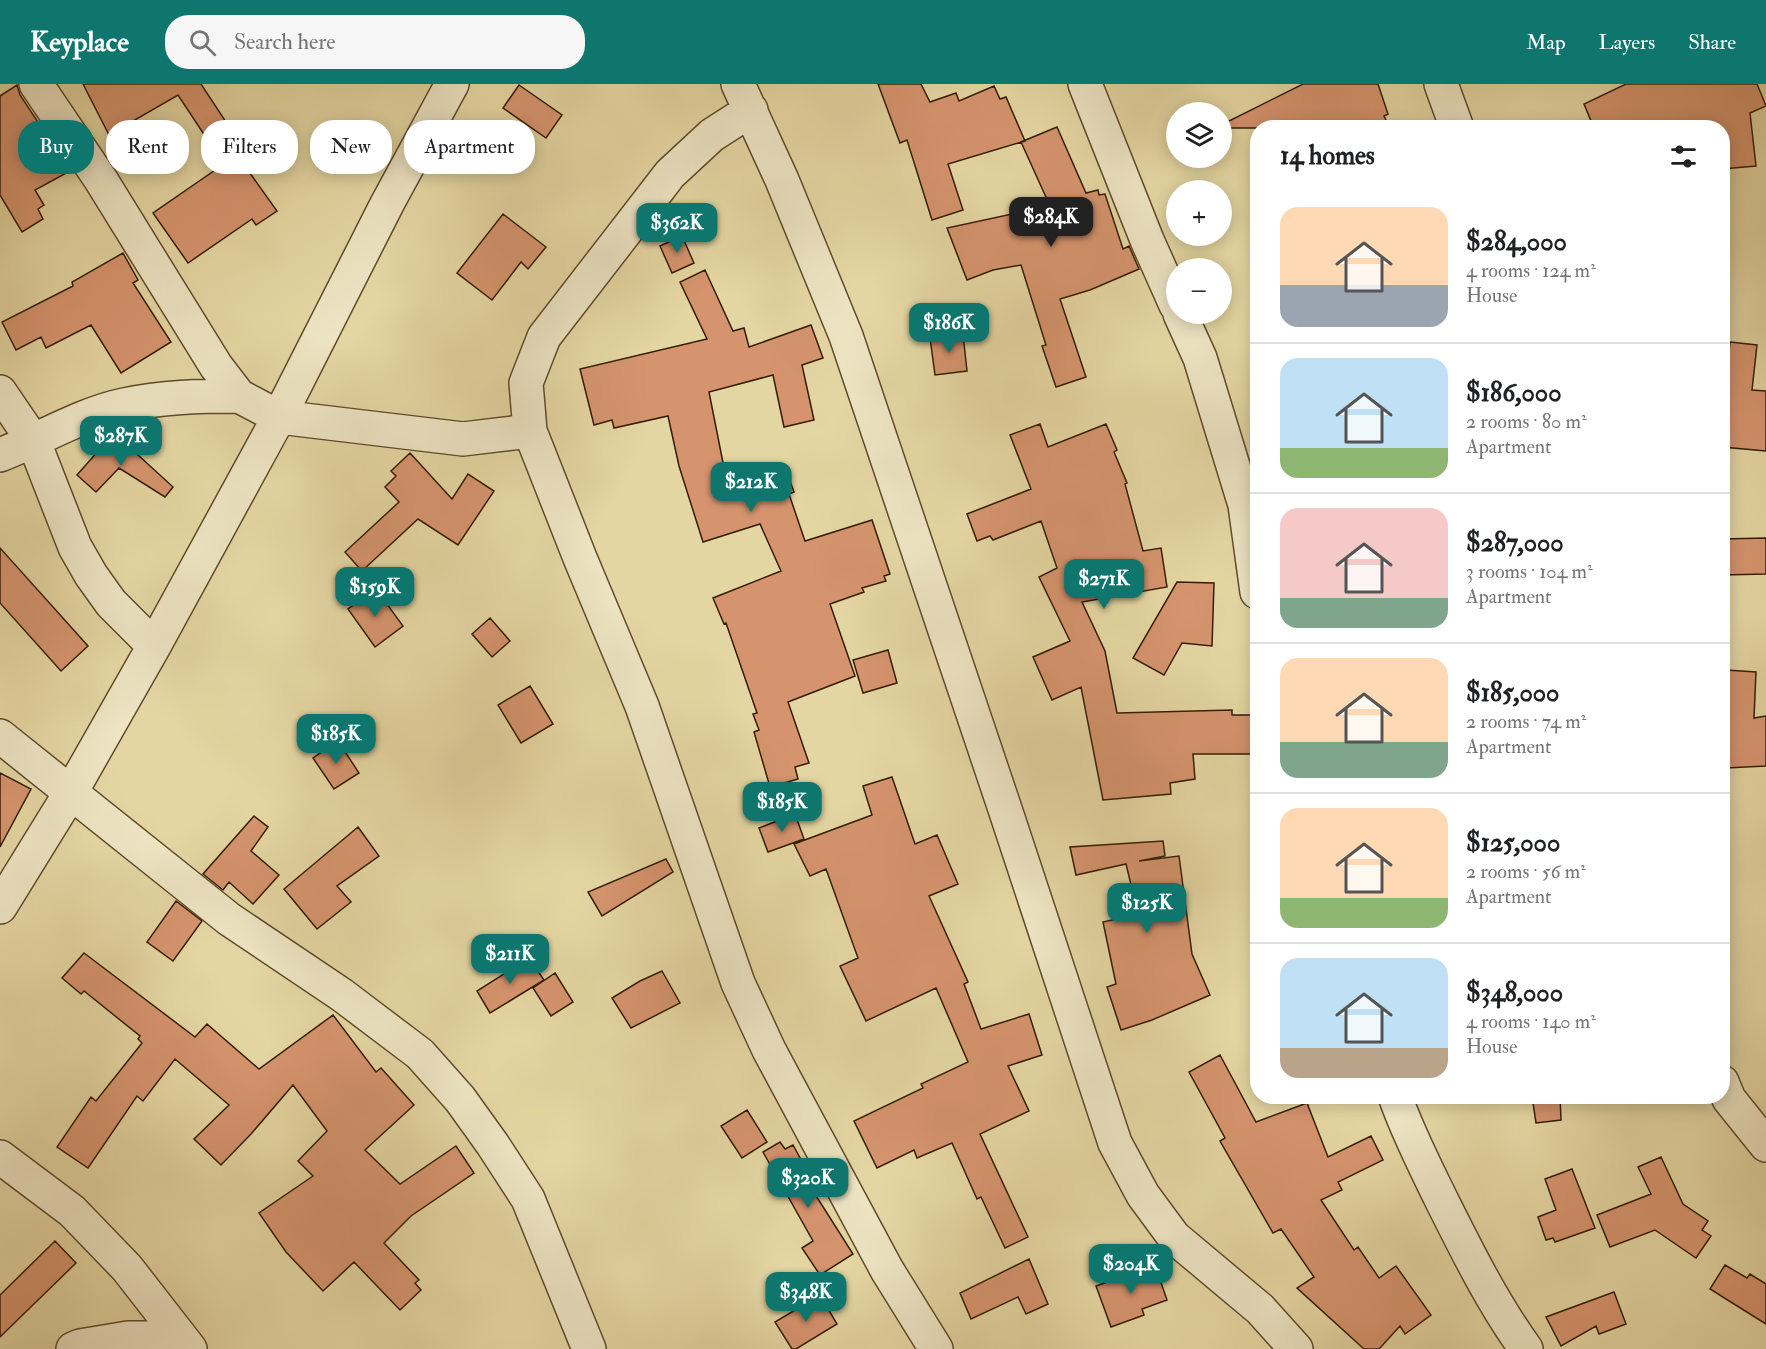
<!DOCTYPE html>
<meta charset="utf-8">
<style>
body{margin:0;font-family:"IM FELL Double Pica",serif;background:#f6f6f6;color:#202124;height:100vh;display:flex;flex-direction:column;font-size:22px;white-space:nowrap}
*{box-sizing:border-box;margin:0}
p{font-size:20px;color:#757577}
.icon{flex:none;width:33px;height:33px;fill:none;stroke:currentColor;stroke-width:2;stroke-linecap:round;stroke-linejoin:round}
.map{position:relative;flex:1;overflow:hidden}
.drawer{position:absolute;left:1250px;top:36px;width:480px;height:984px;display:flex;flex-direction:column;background:#fff;border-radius:24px;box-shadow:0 3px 15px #0003}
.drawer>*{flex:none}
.banner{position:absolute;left:18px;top:36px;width:570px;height:54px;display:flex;gap:12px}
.controls{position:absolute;left:1166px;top:18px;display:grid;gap:12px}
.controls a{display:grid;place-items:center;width:66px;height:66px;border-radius:50%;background:#fff;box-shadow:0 3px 15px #0003;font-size:30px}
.price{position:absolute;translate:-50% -51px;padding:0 14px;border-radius:12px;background:#0f766e;color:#fff;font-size:20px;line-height:39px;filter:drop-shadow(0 2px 3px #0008)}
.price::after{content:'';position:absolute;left:50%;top:36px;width:18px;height:14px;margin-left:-9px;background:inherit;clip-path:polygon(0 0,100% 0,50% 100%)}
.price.selected{background:#222;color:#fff}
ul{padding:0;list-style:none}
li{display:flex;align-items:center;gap:18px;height:150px;padding:0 30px}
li+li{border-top:2px solid #e0e0e0}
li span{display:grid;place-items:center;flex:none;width:168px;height:120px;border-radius:18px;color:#555}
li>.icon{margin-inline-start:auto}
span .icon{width:72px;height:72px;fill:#fffc;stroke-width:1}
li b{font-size:26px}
h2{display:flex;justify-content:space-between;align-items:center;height:72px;padding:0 30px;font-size:26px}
.tag{padding:0 21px;border-radius:24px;background:#fff;box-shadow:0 3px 15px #0003;font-size:21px;line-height:54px}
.tag.selected{background:#0f766e;color:#fff}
header{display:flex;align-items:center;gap:36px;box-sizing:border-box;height:84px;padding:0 30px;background:#0f766e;color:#fff}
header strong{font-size:28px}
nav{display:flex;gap:33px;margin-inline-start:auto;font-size:21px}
.search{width:420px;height:54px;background:#f6f6f6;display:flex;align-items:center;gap:15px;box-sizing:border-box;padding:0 21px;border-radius:24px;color:#757577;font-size:22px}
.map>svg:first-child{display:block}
.building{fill:#d5946e;stroke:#341d04;stroke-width:1.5}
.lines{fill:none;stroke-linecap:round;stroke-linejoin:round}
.minor-casing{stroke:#604b2c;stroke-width:36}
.minor{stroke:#ede4c3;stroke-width:33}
</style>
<header>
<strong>Keyplace</strong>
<div class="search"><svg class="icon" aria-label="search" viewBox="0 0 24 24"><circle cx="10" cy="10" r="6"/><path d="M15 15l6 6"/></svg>Search here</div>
<nav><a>Map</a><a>Layers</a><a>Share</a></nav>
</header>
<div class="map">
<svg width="1766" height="1265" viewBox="0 0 1766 1265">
<rect width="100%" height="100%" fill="#e4d6a2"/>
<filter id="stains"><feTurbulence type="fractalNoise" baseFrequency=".00333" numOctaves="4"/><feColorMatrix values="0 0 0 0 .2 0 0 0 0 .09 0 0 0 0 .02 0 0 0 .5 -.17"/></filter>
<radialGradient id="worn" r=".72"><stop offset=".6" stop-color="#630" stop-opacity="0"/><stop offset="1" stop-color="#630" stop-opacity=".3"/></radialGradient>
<path class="building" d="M 83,0 L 201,0 L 228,41 L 207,55 L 178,11 L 109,51 Z
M 878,0 L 921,0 L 930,18 L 956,9 L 959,17 L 994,2 L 1000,15 L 1006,13 L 1025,57 L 948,80 L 963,126 L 932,136 L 907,56 L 900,59 Z
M 1303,0 L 1378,0 L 1388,30 L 1384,32 L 1390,44 L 1221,44 L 1221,41 Z
M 1626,0 L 1757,0 L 1766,22 L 1750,29 L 1756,82 L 1722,85 L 1722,44 L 1594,44 L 1584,20 Z
M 17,1 L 20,11 L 70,87 L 35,106 L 44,121 L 38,125 L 43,135 L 22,148 L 0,111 L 0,12 Z
M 519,1 L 562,31 L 546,54 L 503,24 Z
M 1057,43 L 1086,109 L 1098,106 L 1099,111 L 1105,110 L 1123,165 L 1129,162 L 1139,185 L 1090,206 L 1060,215 L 1086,293 L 1056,303 L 1042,262 L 1046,261 L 1021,181 L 993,186 L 967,196 L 947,144 L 1050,122 L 1021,58 Z
M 237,71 L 277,127 L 256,141 L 252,135 L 188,179 L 153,129 Z
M 503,130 L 546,163 L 528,185 L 521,178 L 492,216 L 457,189 Z
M 682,152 L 694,179 L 672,189 L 660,162 Z
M 123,169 L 138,196 L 133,199 L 171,258 L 121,289 L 91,241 L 46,264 L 41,253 L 16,266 L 2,238 L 73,202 L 72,198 Z
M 705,186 L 733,247 L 744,244 L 749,263 L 811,241 L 823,274 L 802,281 L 814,336 L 784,343 L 773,291 L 709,308 L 728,404 L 785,383 L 794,408 L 789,410 L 805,457 L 872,436 L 890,490 L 884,492 L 886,497 L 862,504 L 864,508 L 830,520 L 855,592 L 788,618 L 809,679 L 795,683 L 798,695 L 770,703 L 754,648 L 759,646 L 753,630 L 757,629 L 726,539 L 724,540 L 713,514 L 781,487 L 760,440 L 703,458 L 679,382 L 668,332 L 614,344 L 612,336 L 594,341 L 580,285 L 707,255 L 680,198 Z
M 963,250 L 967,287 L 935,291 L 930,254 Z
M 1730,258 L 1757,261 L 1752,306 L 1766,307 L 1766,367 L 1722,363 L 1722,304 L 1725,304 Z
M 1040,340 L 1048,363 L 1106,340 L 1117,366 L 1114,368 L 1127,399 L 1125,400 L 1143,467 L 1161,464 L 1167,503 L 1082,518 L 1105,567 L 1117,629 L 1232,626 L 1232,631 L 1257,631 L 1257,670 L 1193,670 L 1195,695 L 1170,699 L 1171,710 L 1103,716 L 1081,603 L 1052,616 L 1033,573 L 1070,557 L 1039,493 L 1057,484 L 1041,437 L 993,456 L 990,452 L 977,457 L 967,430 L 1031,405 L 1010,351 Z
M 114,349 L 173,403 L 165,413 L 119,384 L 96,408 L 77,391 Z
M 410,369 L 452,415 L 468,390 L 494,407 L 458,461 L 418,435 L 362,487 L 345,468 L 399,418 L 385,403 L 396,392 L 391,387 Z
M 1766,454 L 1766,490 L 1722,491 L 1722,455 Z
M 0,464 L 88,562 L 61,587 L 0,519 Z
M 1177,498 L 1214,499 L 1212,562 L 1182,559 L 1164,591 L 1133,574 Z
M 376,505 L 403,542 L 375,563 L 348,525 Z
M 490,534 L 510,557 L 492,573 L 472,550 Z
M 888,566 L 897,599 L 863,609 L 853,576 Z
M 1726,586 L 1756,588 L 1754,634 L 1766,632 L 1766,682 L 1726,684 L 1723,634 Z
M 530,602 L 553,640 L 521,659 L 498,621 Z
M 338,657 L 359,689 L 334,705 L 313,674 Z
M 0,689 L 31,705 L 0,763 Z
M 892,693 L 915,760 L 937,751 L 958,800 L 929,812 L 968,898 L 964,900 L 981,945 L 1029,930 L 1042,971 L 1008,982 L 1029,1027 L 980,1050 L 1028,1153 L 1005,1164 L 981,1113 L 977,1115 L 952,1059 L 917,1074 L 914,1066 L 877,1084 L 854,1037 L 923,1004 L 921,1000 L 968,978 L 936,904 L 866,937 L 840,882 L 858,874 L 826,785 L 810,792 L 794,760 L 872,731 L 863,702 Z
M 795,730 L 804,755 L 768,768 L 759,744 Z
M 254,732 L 268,743 L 251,767 L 279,791 L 253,820 L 229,798 L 223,806 L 203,790 Z
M 358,743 L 379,772 L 337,802 L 351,818 L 317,845 L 284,805 Z
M 1163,757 L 1165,772 L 1139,777 L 1179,772 L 1192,870 L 1210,911 L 1152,936 L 1121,946 L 1107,903 L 1116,900 L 1103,838 L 1138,830 L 1126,780 L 1076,791 L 1070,763 Z
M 666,775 L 673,788 L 602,832 L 588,808 Z
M 176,817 L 202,837 L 173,877 L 147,858 Z
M 84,869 L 195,953 L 207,940 L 259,985 L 333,931 L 376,988 L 381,984 L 414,1021 L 365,1066 L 400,1100 L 456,1062 L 474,1089 L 411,1132 L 384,1159 L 419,1196 L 415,1199 L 421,1206 L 400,1226 L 354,1178 L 323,1207 L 286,1168 L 259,1129 L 313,1092 L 298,1077 L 327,1047 L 293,1001 L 251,1050 L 221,1081 L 194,1055 L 229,1021 L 175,975 L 143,1017 L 137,1012 L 88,1084 L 57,1063 L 91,1013 L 96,1017 L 142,959 L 138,955 L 140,952 L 84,907 L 81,910 L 62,894 Z
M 529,874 L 544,896 L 490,929 L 477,907 Z
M 662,887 L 680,919 L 631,944 L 612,914 L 640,897 Z
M 555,889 L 573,918 L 551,932 L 533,904 Z
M 1220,971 L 1256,1038 L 1307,1019 L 1328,1073 L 1371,1052 L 1383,1076 L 1338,1098 L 1342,1106 L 1321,1116 L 1354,1166 L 1358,1163 L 1379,1194 L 1396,1182 L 1431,1231 L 1405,1250 L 1400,1242 L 1379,1265 L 1364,1265 L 1297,1204 L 1314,1193 L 1281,1145 L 1273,1149 L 1220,1057 L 1225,1054 L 1189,988 Z
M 1532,1012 L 1560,1012 L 1561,1036 L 1536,1039 Z
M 747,1026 L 767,1058 L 742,1074 L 721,1042 Z
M 780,1058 L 785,1065 L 793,1061 L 817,1105 L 813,1107 L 853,1170 L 820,1191 L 802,1164 L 813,1157 L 763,1068 Z
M 1661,1073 L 1683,1120 L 1708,1137 L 1702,1146 L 1711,1152 L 1696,1174 L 1655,1146 L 1610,1163 L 1597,1131 L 1651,1110 L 1638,1083 Z
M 1572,1085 L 1595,1144 L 1555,1158 L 1553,1154 L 1546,1156 L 1538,1133 L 1556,1126 L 1545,1095 Z
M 55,1157 L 76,1179 L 0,1253 L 0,1211 Z
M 1029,1175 L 1048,1220 L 1026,1230 L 1018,1213 L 971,1235 L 960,1209 Z
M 1155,1181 L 1167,1216 L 1142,1225 L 1144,1231 L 1111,1243 L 1096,1202 Z
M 1725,1181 L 1747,1194 L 1750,1190 L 1766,1200 L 1766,1240 L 1710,1205 Z
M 1614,1208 L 1626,1240 L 1599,1250 L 1596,1242 L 1561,1262 L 1546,1233 Z
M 820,1211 L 837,1240 L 796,1265 L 792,1265 L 775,1238 Z"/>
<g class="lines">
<g class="minor-casing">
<path id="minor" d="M 36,0 L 101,96 L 216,282 L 239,312 L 279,333 L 463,355 L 530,347
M 738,0 L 782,96 L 846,252 L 1006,728 L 1115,1059 L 1143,1111 L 1174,1153 L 1260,1225 L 1296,1265
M 1085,0 L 1147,156 L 1176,221
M 1441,0 L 1457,44
M 751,26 L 712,51 L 670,90 L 544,253 L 526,299 L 530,347 L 580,474 L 642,622 L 738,899 L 769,966 L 887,1186 L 936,1265
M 1180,230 L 1200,274 L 1245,421 L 1257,508
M 0,308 L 34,358 L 75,463 L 91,491 L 111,519 L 154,562
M 0,371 C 41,355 81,330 124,321 C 162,313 200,312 239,312
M 0,652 L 229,835 L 342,911 L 420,970 L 460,1015 L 493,1061 L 528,1115 L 589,1265
M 0,823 L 71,708 L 154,562 L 279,333 L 387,120 L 452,0
M 1722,998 L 1729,1015 L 1766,1061
M 1395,1012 C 1407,1047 1424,1080 1440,1113 C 1466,1165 1492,1218 1526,1265
M 0,1073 L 72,1127 L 127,1184 L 190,1265
M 73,1265 L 80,1262 L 128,1254 L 181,1254"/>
</g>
<use href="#minor" class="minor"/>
</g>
<rect width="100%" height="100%" filter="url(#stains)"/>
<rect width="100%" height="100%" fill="url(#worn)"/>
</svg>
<div class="controls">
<a><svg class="icon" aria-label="layers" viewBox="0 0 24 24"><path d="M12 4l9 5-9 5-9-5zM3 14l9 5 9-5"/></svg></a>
<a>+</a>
<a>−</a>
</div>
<b class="price selected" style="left:1051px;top:164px">$284K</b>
<b class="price" style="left:677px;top:170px">$362K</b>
<b class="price" style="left:949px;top:270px">$186K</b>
<b class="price" style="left:121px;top:383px">$287K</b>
<b class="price" style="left:751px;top:429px">$212K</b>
<b class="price" style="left:1104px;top:526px">$271K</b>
<b class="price" style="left:375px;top:534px">$159K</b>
<b class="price" style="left:336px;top:681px">$185K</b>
<b class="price" style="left:782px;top:749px">$185K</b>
<b class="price" style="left:1147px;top:850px">$125K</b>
<b class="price" style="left:510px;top:901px">$211K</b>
<b class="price" style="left:808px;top:1125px">$320K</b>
<b class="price" style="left:1131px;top:1211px">$204K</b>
<b class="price" style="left:806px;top:1239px">$348K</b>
<div class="banner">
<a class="tag selected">Buy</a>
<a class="tag">Rent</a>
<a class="tag">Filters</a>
<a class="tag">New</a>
<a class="tag">Apartment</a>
</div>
<section class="drawer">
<h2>14 homes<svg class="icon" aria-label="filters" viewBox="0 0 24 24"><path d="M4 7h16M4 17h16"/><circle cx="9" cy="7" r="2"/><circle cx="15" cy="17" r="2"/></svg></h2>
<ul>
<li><span style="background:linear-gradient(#ffd9b3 65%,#9aa5b1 0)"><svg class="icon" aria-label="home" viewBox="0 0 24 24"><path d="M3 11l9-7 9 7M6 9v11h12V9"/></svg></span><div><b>$284,000</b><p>4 rooms · 124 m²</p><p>House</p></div></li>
<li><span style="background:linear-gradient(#bfe0f5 75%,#8fb573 0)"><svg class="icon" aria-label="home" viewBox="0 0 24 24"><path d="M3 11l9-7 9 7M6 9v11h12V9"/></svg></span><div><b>$186,000</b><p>2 rooms · 80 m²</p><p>Apartment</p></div></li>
<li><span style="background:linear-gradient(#f6c9c9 75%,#7fa58c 0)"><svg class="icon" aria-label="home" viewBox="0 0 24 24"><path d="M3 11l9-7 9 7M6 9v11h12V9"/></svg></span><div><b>$287,000</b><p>3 rooms · 104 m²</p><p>Apartment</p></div></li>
<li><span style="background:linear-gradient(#ffd9b3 70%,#7fa58c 0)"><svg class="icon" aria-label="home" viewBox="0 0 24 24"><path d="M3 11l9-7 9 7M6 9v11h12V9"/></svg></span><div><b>$185,000</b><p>2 rooms · 74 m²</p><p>Apartment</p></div></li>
<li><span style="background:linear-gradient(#ffd9b3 75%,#8fb573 0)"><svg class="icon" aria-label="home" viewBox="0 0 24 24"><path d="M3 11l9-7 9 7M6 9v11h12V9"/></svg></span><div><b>$125,000</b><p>2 rooms · 56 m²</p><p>Apartment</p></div></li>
<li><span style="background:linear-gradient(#bfe0f5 75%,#b9a48a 0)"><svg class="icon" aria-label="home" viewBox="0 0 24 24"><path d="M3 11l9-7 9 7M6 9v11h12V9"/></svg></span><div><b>$348,000</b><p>4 rooms · 140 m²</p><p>House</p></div></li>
</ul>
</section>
</div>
